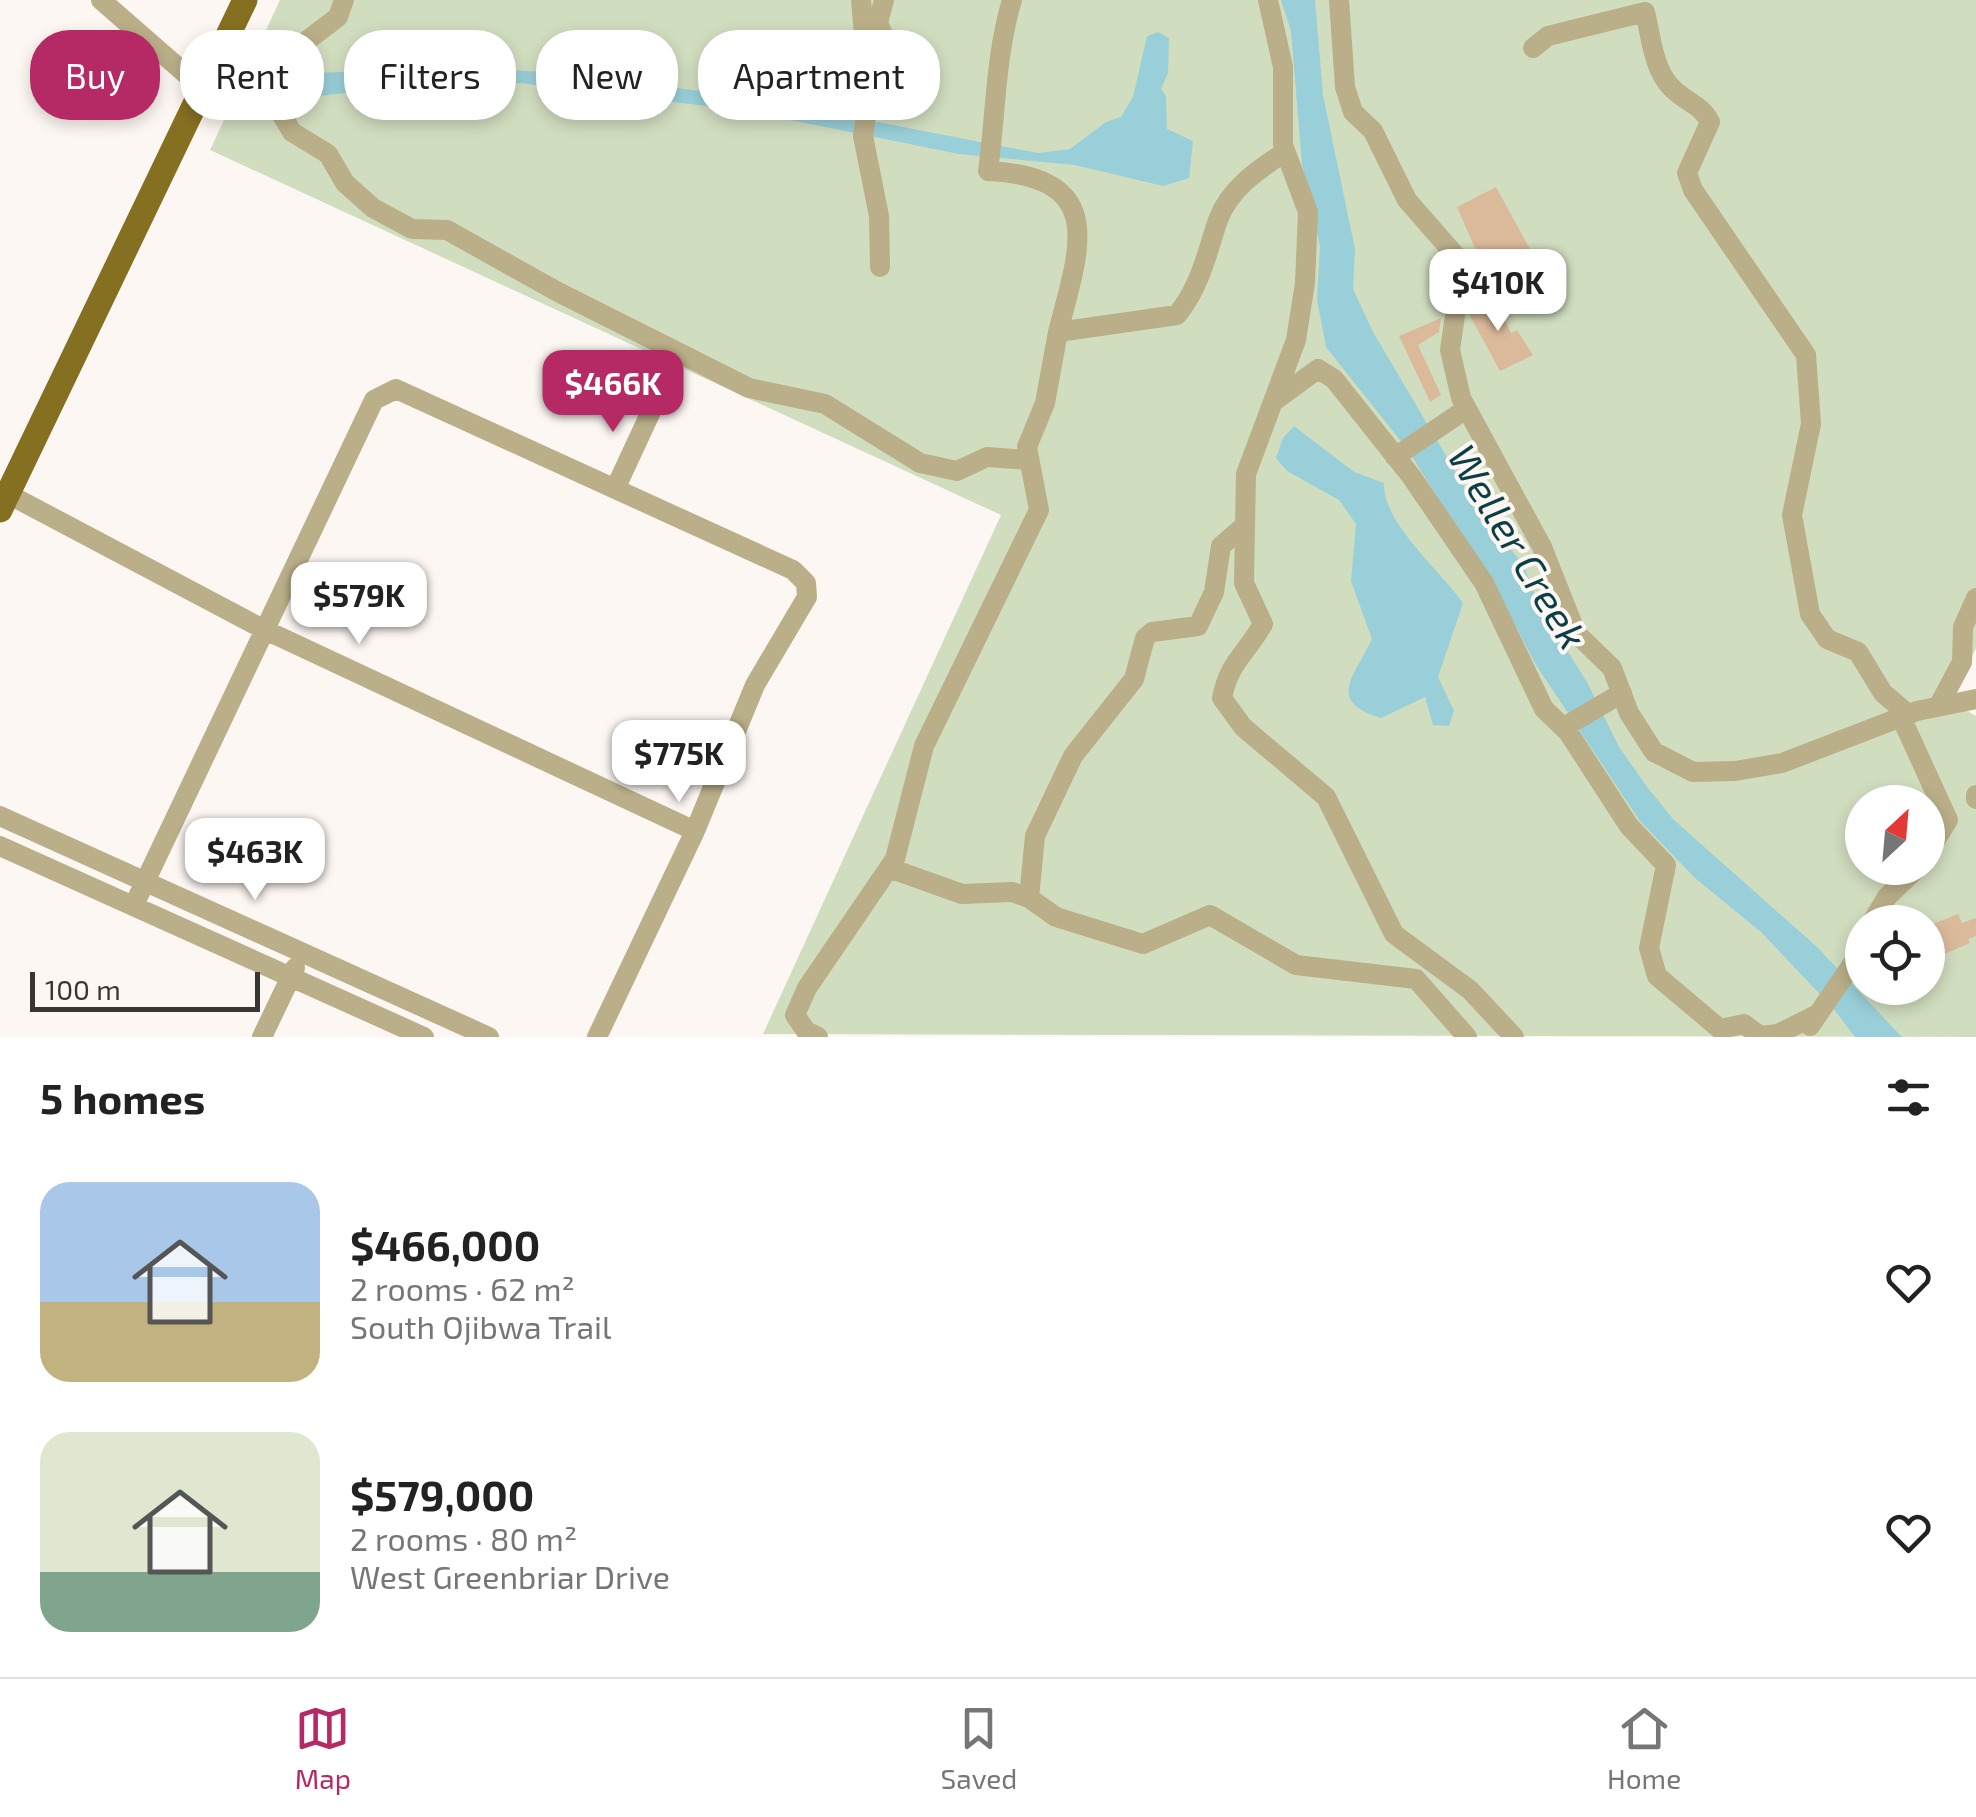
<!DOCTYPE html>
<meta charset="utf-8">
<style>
body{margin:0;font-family:"Exo 2",sans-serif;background:#f2f2f2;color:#222;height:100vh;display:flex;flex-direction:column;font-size:38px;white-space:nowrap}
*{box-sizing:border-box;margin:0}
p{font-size:32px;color:#767676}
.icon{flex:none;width:55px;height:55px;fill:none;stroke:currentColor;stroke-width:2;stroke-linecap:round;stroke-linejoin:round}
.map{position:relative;height:1037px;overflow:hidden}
.panel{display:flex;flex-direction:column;background:#fff;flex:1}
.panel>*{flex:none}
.top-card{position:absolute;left:30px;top:30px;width:1000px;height:90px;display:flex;gap:20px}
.needle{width:65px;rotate:26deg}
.tools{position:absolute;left:1845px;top:785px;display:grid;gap:20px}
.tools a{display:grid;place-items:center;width:100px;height:100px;border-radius:50%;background:#fff;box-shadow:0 5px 15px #0003;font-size:50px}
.scale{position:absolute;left:30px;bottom:25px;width:230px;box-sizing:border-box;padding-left:10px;border:5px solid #383534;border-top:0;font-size:28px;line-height:35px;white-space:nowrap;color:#383534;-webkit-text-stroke:8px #fdf7f3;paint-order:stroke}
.price{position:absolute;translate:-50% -85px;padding:0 22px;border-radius:20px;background:#fff;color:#222;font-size:32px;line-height:65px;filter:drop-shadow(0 2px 5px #0008)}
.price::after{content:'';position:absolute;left:50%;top:60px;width:30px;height:22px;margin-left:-15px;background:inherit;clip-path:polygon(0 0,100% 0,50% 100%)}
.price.current{background:#b52a65;color:#fff}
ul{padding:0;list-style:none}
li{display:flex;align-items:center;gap:30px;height:250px;padding:0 40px}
li span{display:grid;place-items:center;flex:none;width:280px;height:200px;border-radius:30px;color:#555}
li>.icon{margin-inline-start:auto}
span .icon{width:120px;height:120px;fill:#fffc;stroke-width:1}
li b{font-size:42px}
h2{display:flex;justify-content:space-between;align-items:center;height:120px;padding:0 40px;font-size:42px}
.pill{padding:0 35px;border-radius:40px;background:#fff;box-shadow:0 5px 15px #0003;font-size:35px;line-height:90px}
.pill.current{background:#b52a65;color:#fff}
.tab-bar{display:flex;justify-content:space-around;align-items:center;height:140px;border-top:2px solid #e0e0e0;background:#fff;font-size:28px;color:#767676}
.tab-bar a{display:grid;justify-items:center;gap:5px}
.tab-bar .current{color:#b52a65}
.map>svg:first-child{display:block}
.green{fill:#d1ddbf;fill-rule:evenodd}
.water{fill:#99cfd8}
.building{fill:#dbba9b}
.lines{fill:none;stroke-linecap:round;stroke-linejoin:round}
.minor{stroke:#baaf89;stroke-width:20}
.major{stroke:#857021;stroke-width:25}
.labels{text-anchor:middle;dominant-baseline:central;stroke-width:8;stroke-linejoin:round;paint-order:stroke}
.water-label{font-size:40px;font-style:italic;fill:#0b3e45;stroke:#fdf7f3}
</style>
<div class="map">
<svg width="1976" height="1037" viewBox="0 0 1976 1037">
<rect width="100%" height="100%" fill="#fdf7f3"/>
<path class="green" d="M 280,0 L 1976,0 L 1976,648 L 1952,702 L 1976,716 L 1976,1037 L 763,1034 L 1001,515 L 210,150 ZM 1862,802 L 1928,802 L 1928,868 L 1862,868 ZM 1862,922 L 1928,922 L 1928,988 L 1862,988 Z"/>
<path class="water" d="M 1281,0 L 1315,0 L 1323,95 L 1355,249 L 1353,289 L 1373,332 L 1478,510 L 1523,564 L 1538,603 L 1588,684 L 1619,747 L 1647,787 L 1674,820 L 1817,947 L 1902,1037 L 1855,1037 L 1833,1008 L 1761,932 L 1695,878 L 1640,821 L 1536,665 L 1504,604 L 1408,450 L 1326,347 L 1317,300 L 1320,246 L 1302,164 L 1291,31 Z
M 1158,32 L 1169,38 L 1168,73 L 1161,89 L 1166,96 L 1167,129 L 1193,141 L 1189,178 L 1163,186 L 1075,165 L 959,154 L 746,111 L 520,83 L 431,93 L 377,89 L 304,98 L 277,96 L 275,74 L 474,68 L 544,72 L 743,96 L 1038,153 L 1070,149 L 1106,122 L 1121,117 L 1133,97 L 1147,36 Z
M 1294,426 L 1354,472 L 1384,483 C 1382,522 1439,569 1463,603 L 1438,677 L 1454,711 L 1449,726 L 1433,725 L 1425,697 L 1381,718 C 1325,701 1355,676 1372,639 L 1351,581 L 1356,524 L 1339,500 L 1287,471 L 1276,458 L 1283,438 Z"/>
<path class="building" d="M 1496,187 L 1538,264 L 1491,285 L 1457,207 Z
M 1492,294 L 1511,333 L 1517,330 L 1533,355 L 1500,371 L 1469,314 L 1470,305 Z
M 1441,318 L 1439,332 L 1418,345 L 1441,395 L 1430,402 L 1399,336 Z
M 1958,914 L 1962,923 L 1976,918 L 1976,936 L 1968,939 L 1970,943 L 1928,961 L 1928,926 Z"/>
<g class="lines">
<path class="minor" d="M 101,0 L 203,89
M 344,0 L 338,17 L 267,71 L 268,91 L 292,132 L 328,154 L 345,183 L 373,208 L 412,229 L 447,230 L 558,292 L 749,388 L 825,404 L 920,463 L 957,471 L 987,457 L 1029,460
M 861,0 L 869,94 L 863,136 L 879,216 L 880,267
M 1012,0 C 995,57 996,113 988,171 C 1108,177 1080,247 1058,332
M 1268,0 L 1283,67 L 1283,145 L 1308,212 L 1305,283 L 1296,340 L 1246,474 L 1244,583 L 1263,624 C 1246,654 1229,662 1222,698 L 1243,727 L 1326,797 L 1394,934 L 1470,990 L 1514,1037
M 1339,0 L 1345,87 L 1353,112 L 1373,131 L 1407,200 L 1456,256 L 1459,288 L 1450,350 L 1461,398 L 1542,547 L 1576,633 L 1612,668 L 1629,713 L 1654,752 L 1693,772 L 1735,771 L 1782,763 L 1917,711 L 1976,699
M 1533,48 L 1548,36 L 1645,12 C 1651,36 1653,67 1670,86 C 1683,101 1701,104 1710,122 L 1687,173 L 1693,190 L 1806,355 L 1811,424 L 1792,515 L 1810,614 L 1827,639 L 1858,652 L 1883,693 L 1909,715
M 870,93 L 889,48 L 878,23 L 884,0
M 1273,402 L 1318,369 L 1334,379 L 1411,476 L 1484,583 L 1544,709 L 1568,732 L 1629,826 L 1666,865 L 1649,948 L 1657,976 L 1720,1029 L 1744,1024 L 1760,1036 L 1778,1034 L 1816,1015
M 1395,457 L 1466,409
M 616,487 L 655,403
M 8,494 L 263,629 L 695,831
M 1243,527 L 1221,546 L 1214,592 L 1198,626 L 1152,632 L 1145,638 L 1134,679 L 1073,756 L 1035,836 L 1029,898 L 1056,917 L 1143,944 L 1210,915 L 1296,965 L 1416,979 L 1467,1037
M 1938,707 L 1962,662 L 1963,627 L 1976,598
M 1901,717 L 1948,820 L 1928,852
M 1564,727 L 1622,693
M 1976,795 L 1976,799
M 0,816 L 489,1037
M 0,846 L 424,1037
M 889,868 L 962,894 L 1012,892 L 1029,898
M 134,905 L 374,400 L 396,389 L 793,570 L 806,583 L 807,597 L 755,685 L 695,831 L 597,1037
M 1872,922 L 1887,897 L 1917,868
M 1810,1026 L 1862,950
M 262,1037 L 295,968
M 818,1037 L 806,1031 L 795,1015 L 807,988 L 895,859 L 924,746 L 1039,510 L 1027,447 L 1045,403 L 1058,332 L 1177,315 C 1200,287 1207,253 1218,220 C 1229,189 1259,169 1285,152"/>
<path class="major" d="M 0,510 L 245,0"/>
</g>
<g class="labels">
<g class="water-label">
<text transform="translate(1519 546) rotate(59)">Weller Creek</text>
</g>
</g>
</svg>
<div class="tools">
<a><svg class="needle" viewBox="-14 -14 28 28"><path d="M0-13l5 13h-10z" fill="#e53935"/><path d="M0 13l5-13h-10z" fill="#767676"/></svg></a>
<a><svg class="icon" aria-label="locate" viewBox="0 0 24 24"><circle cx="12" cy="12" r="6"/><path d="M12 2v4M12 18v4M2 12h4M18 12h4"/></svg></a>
</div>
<div class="scale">100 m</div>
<b class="price" style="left:1498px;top:334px">$410K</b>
<b class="price current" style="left:613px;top:435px">$466K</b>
<b class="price" style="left:359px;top:647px">$579K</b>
<b class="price" style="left:679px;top:805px">$775K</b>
<b class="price" style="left:255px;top:903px">$463K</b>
<div class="top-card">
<a class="pill current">Buy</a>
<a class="pill">Rent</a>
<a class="pill">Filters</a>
<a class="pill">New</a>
<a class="pill">Apartment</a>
</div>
</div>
<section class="panel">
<h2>5 homes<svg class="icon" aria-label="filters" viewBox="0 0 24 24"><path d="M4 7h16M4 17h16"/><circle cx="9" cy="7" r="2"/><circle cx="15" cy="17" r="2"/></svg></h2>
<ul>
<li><span style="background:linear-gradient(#a9c7e8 60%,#c2b280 0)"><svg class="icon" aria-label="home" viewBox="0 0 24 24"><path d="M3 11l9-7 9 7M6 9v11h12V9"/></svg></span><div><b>$466,000</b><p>2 rooms · 62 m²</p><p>South Ojibwa Trail</p></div><svg class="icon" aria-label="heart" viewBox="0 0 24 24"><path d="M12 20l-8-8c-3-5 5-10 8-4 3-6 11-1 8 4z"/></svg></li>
<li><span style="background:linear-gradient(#dfe7d0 70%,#7fa58c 0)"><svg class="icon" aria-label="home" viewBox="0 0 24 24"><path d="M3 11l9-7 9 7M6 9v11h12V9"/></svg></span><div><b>$579,000</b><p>2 rooms · 80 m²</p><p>West Greenbriar Drive</p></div><svg class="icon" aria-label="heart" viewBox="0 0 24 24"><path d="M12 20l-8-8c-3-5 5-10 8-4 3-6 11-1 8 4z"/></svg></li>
</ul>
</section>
<nav class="tab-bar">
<a class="current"><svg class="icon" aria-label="map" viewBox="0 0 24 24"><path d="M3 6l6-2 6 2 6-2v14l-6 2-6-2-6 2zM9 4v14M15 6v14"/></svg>Map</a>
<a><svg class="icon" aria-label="saved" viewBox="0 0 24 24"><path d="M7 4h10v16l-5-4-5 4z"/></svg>Saved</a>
<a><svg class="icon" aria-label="home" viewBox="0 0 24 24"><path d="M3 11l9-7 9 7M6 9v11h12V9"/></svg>Home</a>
</nav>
